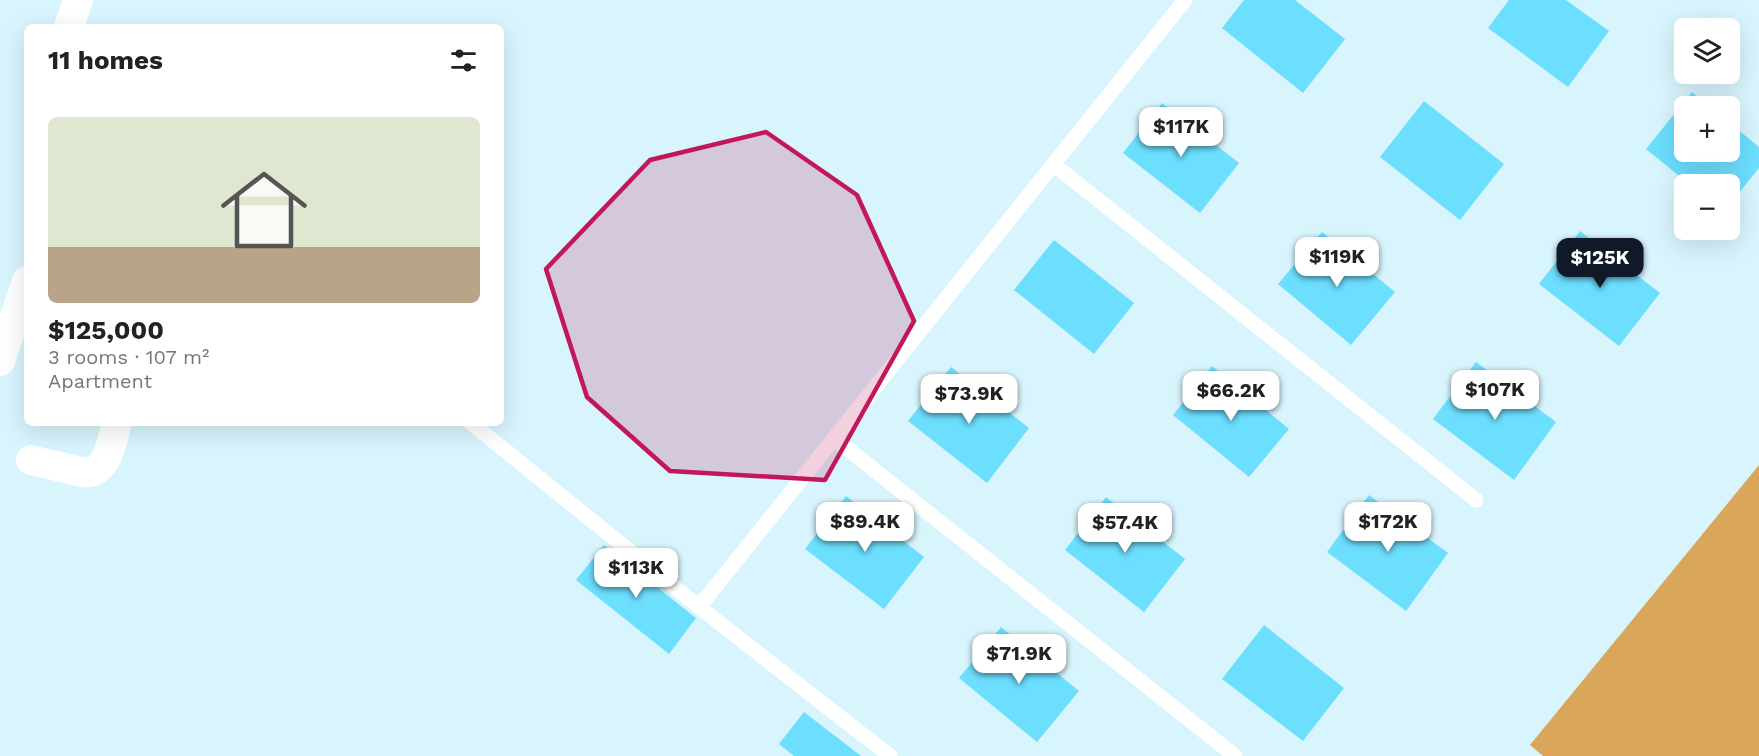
<!DOCTYPE html>
<meta charset="utf-8">
<style>
body{margin:0;font-family:"Work Sans",sans-serif;background:#f2f2f2;color:#222;height:100vh;display:flex;flex-direction:column;font-size:22px;white-space:nowrap}
*{box-sizing:border-box;margin:0}
p{font-size:20px;color:#767676}
.icon{flex:none;width:33px;height:33px;fill:none;stroke:currentColor;stroke-width:2;stroke-linecap:round;stroke-linejoin:round}
.map{position:relative;flex:1;overflow:hidden}
.sheet{position:absolute;left:24px;top:24px;width:480px;height:402px;display:flex;flex-direction:column;background:#fff;border-radius:9px;box-shadow:0 6px 24px #0002}
.sheet>*{flex:none}
.tools{position:absolute;left:1674px;top:18px;display:grid;gap:12px}
.tools a{display:grid;place-items:center;width:66px;height:66px;border-radius:9px;background:#fff;box-shadow:0 6px 24px #0002;font-size:30px}
.price{position:absolute;translate:-50% -51px;padding:0 14px;border-radius:12px;background:#fff;color:#222;font-size:20px;line-height:39px;filter:drop-shadow(0 2px 3px #0008)}
.price::after{content:'';position:absolute;left:50%;top:36px;width:18px;height:14px;margin-left:-9px;background:inherit;clip-path:polygon(0 0,100% 0,50% 100%)}
.price.on{background:#111827;color:#fff}
ul{padding:0;list-style:none}
li{display:grid;align-content:center;gap:12px;height:318px;padding:0 24px}
li span{display:grid;place-items:center;height:186px;border-radius:9px;color:#555}
li>.icon{margin-inline-start:auto}
span .icon{width:108px;height:108px;fill:#fffc;stroke-width:1}
li b{font-size:26px}
h2{display:flex;justify-content:space-between;align-items:center;height:72px;padding:0 24px;font-size:26px}
.map>svg:first-child{display:block}
.forest{fill:#daa65a}
.building{fill:#6cdefe}
.lines{fill:none;stroke-linecap:round;stroke-linejoin:round}
.service{stroke:#fff;stroke-width:15}
.minor{stroke:#fff;stroke-width:30}
.marked{fill:#c2185b;fill-opacity:0.2;stroke:#c2185b;stroke-width:4.5;stroke-linejoin:round}
</style>
<div class="map">
<svg width="1759" height="756" viewBox="0 0 1759 756">
<rect width="100%" height="100%" fill="#d8f4fd"/>
<path class="forest" d="M 1759,465 L 1759,756 L 1543,756 L 1530,745 Z"/>
<path class="building" d="M 1244,0 L 1295,0 L 1345,39 L 1303,93 L 1222,28 Z
M 1509,0 L 1566,0 L 1609,31 L 1568,87 L 1488,28 Z
M 1692,92 L 1709,106 L 1684,106 L 1684,152 L 1730,152 L 1730,123 L 1759,147 L 1759,168 L 1730,204 L 1730,184 L 1689,184 L 1646,149 Z
M 1424,101 L 1504,164 L 1460,220 L 1380,157 Z
M 1162,103 L 1239,163 L 1200,213 L 1123,153 Z
M 1580,231 L 1660,293 L 1619,346 L 1539,284 Z
M 1322,232 L 1395,292 L 1351,345 L 1278,284 Z
M 1054,240 L 1134,303 L 1094,354 L 1014,290 Z
M 1476,362 L 1556,422 L 1514,480 L 1433,419 Z
M 1212,366 L 1289,429 L 1249,477 L 1173,415 Z
M 951,367 L 1029,428 L 987,483 L 908,421 Z
M 1369,495 L 1448,553 L 1406,611 L 1327,552 Z
M 846,496 L 924,557 L 884,609 L 805,549 Z
M 1106,497 L 1185,559 L 1144,612 L 1065,550 Z
M 604,545 L 696,618 L 669,654 L 576,580 Z
M 1264,625 L 1344,688 L 1303,741 L 1222,679 Z
M 1001,627 L 1079,691 L 1037,742 L 959,678 Z
M 804,712 L 861,756 L 794,756 L 779,744 Z"/>
<g class="lines">
<path class="service" d="M 1053,164 L 1476,500
M 471,423 L 699,607 L 890,756
M 834,438 L 1235,756
M 699,607 L 1185,0"/>
<path class="minor" d="M 69,27 L 78,0
M 0,361 L 27,281
M 31,460 L 82,472 C 108,475 111,442 117,423"/>
</g>
<path class="marked" d="M 766,132 L 857,195 L 914,321 L 825,480 L 670,471 L 587,397 L 546,269 L 650,160 Z"/>
</svg>
<div class="tools">
<a><svg class="icon" aria-label="layers" viewBox="0 0 24 24"><path d="M12 4l9 5-9 5-9-5zM3 14l9 5 9-5"/></svg></a>
<a>+</a>
<a>−</a>
</div>
<b class="price" style="left:1181px;top:158px">$117K</b>
<b class="price" style="left:1337px;top:288px">$119K</b>
<b class="price on" style="left:1600px;top:289px">$125K</b>
<b class="price" style="left:1495px;top:421px">$107K</b>
<b class="price" style="left:1231px;top:422px">$66.2K</b>
<b class="price" style="left:969px;top:425px">$73.9K</b>
<b class="price" style="left:865px;top:553px">$89.4K</b>
<b class="price" style="left:1388px;top:553px">$172K</b>
<b class="price" style="left:1125px;top:554px">$57.4K</b>
<b class="price" style="left:636px;top:599px">$113K</b>
<b class="price" style="left:1019px;top:685px">$71.9K</b>
<section class="sheet">
<h2>11 homes<svg class="icon" aria-label="filters" viewBox="0 0 24 24"><path d="M4 7h16M4 17h16"/><circle cx="9" cy="7" r="2"/><circle cx="15" cy="17" r="2"/></svg></h2>
<ul>
<li><span style="background:linear-gradient(#dfe7d0 70%,#b9a48a 0)"><svg class="icon" aria-label="home" viewBox="0 0 24 24"><path d="M3 11l9-7 9 7M6 9v11h12V9"/></svg></span><div><b>$125,000</b><p>3 rooms · 107 m²</p><p>Apartment</p></div></li>
</ul>
</section>
</div>
